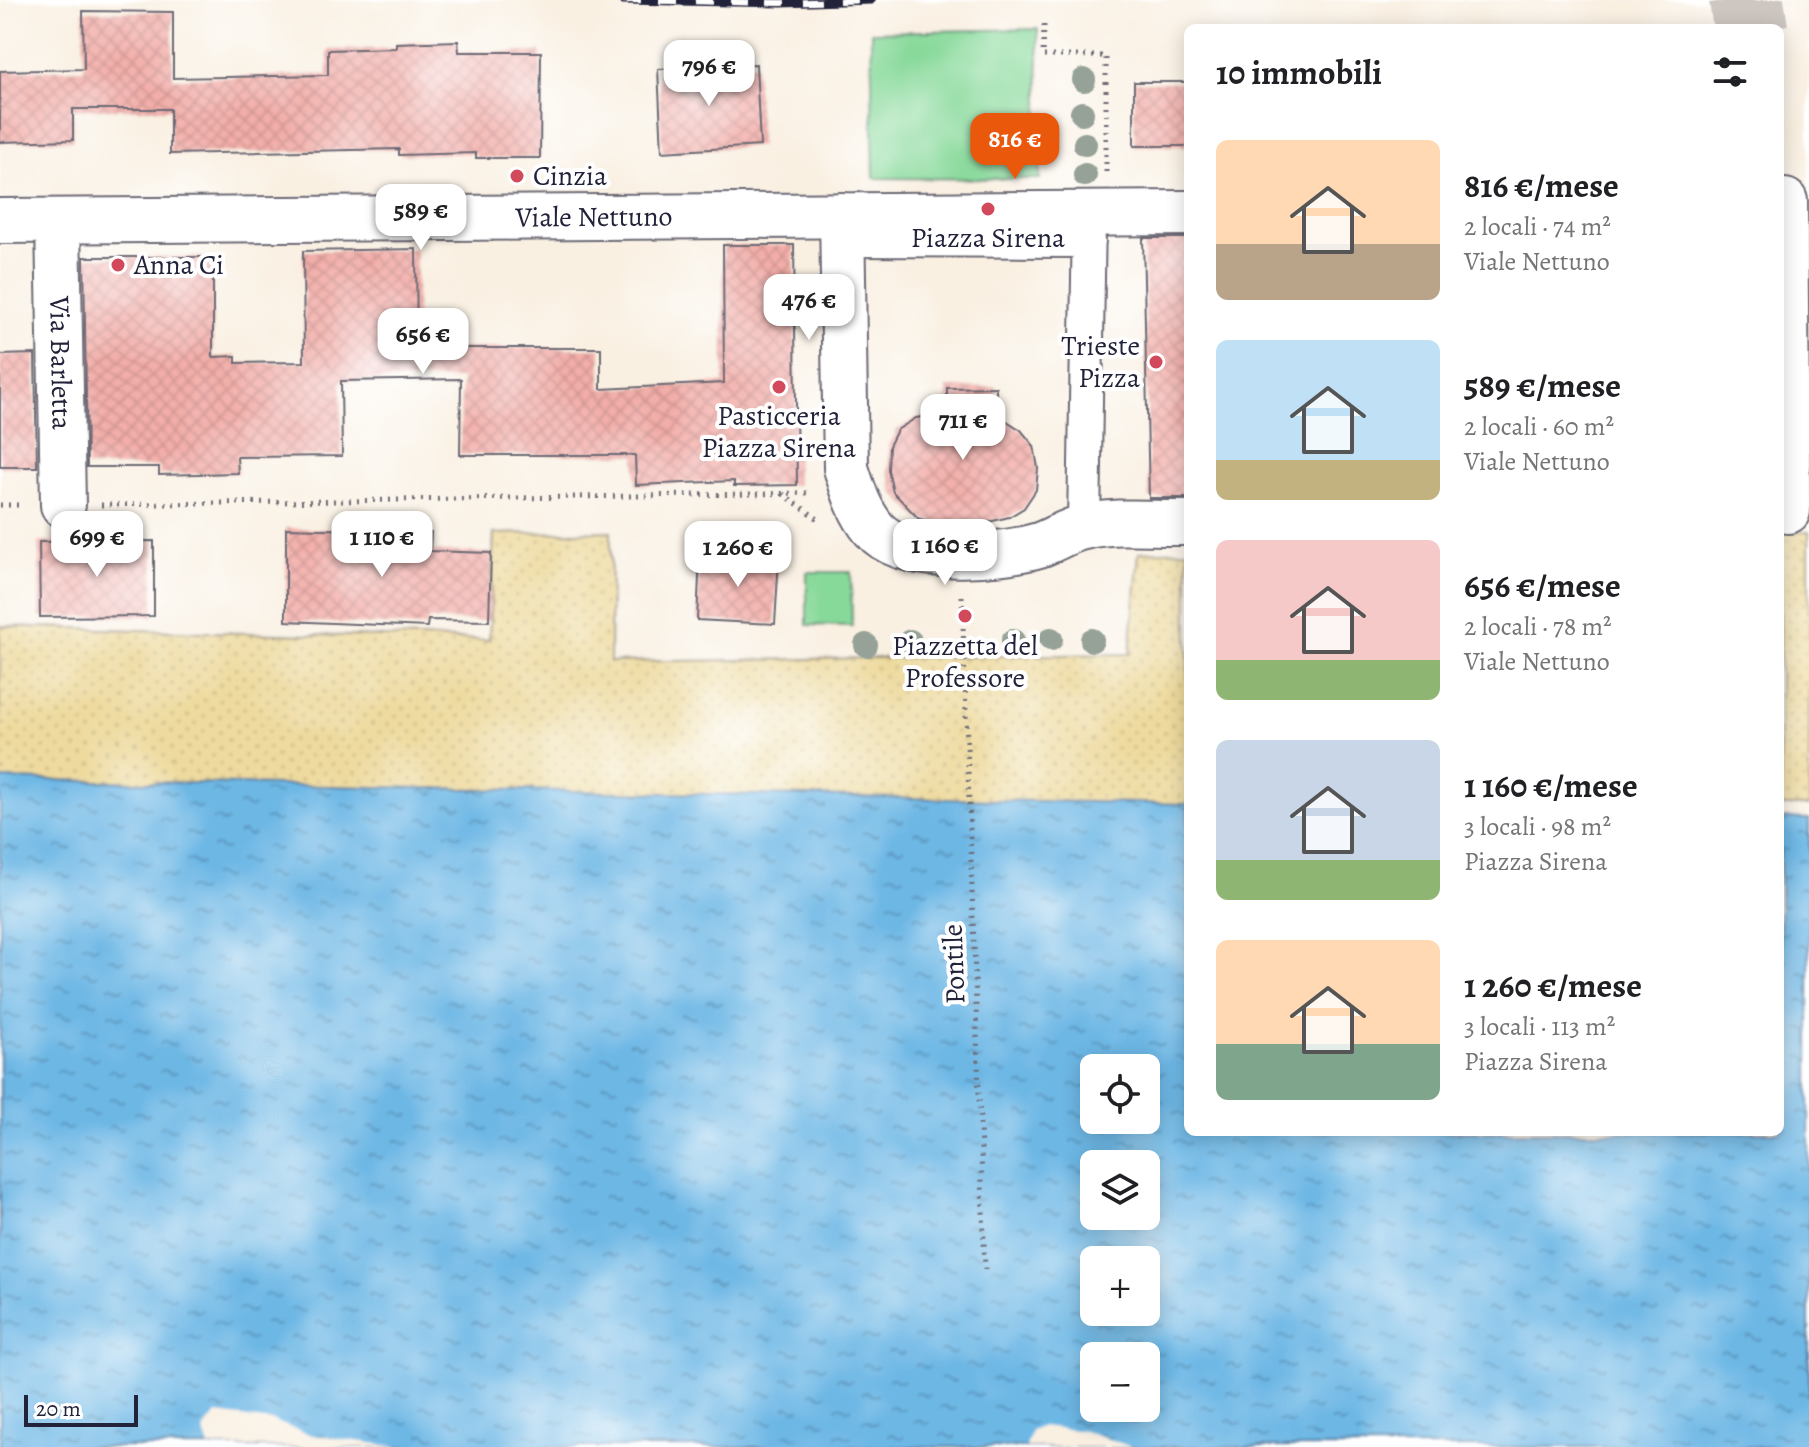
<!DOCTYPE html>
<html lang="it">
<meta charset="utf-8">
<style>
body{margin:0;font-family:Alegreya,serif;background:#f6f6f6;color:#202124;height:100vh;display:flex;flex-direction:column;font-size:30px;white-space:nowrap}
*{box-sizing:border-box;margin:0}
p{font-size:26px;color:#757577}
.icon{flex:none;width:44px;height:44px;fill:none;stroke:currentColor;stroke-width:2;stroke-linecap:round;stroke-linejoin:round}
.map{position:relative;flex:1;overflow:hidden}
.panel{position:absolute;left:1184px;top:24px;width:600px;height:1112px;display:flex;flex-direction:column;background:#fff;border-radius:12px;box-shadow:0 4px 20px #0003}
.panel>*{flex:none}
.buttons{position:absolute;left:1080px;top:1054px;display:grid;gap:16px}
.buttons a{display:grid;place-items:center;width:80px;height:80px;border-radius:12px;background:#fff;box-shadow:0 4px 20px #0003;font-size:40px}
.scale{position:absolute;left:24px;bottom:20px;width:114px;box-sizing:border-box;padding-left:8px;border:4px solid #22223b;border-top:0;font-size:22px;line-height:28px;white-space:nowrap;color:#22223b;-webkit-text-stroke:6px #fff;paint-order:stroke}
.price{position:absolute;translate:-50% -68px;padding:0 18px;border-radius:16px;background:#fff;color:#222;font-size:26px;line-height:52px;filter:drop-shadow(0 2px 4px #0008)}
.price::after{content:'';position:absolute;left:50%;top:48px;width:24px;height:18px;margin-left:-12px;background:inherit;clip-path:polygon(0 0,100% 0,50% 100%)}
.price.selected{background:#ea580c;color:#fff}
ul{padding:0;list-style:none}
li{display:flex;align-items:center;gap:24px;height:200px;padding:0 32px}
li span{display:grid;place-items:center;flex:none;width:224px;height:160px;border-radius:12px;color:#555}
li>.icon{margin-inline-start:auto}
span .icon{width:96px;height:96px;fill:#fffc;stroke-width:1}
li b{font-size:34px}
h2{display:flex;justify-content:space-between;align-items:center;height:96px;padding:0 32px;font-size:34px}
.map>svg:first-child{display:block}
.sand{fill:url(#sand-dots);stroke:#887e6c;stroke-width:2}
.park{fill:#87d99a;stroke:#547e6a;stroke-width:2}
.water{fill:url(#water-ripples);stroke:#486c90;stroke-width:2;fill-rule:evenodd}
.pier{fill:#f9f0e2}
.building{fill:url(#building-cross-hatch)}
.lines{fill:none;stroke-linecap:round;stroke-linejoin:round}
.minor-tunnel{stroke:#cec7c1;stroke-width:44;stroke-dasharray:44 22;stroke-linecap:butt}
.pedestrian-casing{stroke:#6d6a75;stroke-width:36}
.minor-casing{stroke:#6d6a75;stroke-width:48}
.path{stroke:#6d6a75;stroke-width:5;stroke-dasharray:2 6;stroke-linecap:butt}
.pedestrian{stroke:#fff;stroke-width:32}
.minor{stroke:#fff;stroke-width:44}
.rail-casing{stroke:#22223b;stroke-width:9}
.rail{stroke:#fff;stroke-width:6;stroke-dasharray:18;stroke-linecap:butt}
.tree{fill:#96a298}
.poi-dot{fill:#d1495b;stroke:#fff;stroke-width:3}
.labels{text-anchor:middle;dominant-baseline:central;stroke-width:8;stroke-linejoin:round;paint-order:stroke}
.poi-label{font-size:28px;fill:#22223b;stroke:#fff}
.street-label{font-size:28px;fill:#22223b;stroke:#fff}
</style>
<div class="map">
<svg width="1809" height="1447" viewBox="0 0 1809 1447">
<defs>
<pattern id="sand-dots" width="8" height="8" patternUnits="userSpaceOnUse" patternTransform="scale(2)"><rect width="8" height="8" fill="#eeda9e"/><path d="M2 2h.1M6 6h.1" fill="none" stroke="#ccbb89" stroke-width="1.8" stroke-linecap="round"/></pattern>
<pattern id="water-ripples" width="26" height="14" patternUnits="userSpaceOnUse" patternTransform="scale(2)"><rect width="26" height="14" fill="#6db7e5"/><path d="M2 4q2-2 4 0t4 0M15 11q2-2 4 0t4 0" fill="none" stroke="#5994bb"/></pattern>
<pattern id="building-cross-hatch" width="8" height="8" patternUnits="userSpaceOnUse" patternTransform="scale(2)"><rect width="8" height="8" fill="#f3aea9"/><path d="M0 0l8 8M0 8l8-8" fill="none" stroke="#d09592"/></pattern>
</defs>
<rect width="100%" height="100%" fill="#fff"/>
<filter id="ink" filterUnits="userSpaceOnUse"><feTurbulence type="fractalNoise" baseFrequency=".0125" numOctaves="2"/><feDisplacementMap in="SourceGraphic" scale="16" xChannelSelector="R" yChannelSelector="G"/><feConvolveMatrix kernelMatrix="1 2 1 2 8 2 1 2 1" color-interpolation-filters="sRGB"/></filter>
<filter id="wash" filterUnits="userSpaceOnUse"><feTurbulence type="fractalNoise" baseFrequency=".006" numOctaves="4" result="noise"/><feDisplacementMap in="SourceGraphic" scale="32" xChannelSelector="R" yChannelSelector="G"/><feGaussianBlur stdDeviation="1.8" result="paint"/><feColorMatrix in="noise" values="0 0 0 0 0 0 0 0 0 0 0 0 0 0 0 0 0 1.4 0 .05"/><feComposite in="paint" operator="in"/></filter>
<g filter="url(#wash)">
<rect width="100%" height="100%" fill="#f9f0e2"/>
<path class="sand" d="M 611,531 L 610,662 L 1130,654 L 1139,552 L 1188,550 L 1188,804 L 0,824 L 0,626 L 489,640 L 494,534 Z
M 1780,532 L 1809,532 L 1809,806 L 1780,806 Z"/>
<path class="park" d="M 1038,29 L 1040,179 L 874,178 L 871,32 Z
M 807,572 L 851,572 L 852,626 L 807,625 Z"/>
<path class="water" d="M 0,779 L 1188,804 L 1188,1132 L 1780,1132 L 1780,818 L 1809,819 L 1809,1447 L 0,1447 ZM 1094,1068 L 1146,1068 L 1146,1120 L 1094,1120 ZM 1094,1164 L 1146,1164 L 1146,1216 L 1094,1216 ZM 1094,1260 L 1146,1260 L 1146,1312 L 1094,1312 ZM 1094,1356 L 1146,1356 L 1146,1408 L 1094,1408 Z"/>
<path class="pier" d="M 217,1414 L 273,1421 L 312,1435 L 401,1447 L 209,1447 L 203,1430 Z
M 1042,1426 L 1084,1431 L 1132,1447 L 1026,1447 L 1031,1431 Z"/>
<g id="blocks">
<path class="building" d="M 83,11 L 173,12 L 173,78 L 328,75 L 328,50 L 396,48 L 396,43 L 458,41 L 459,52 L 541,52 L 540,158 L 476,158 L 476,153 L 399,155 L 399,149 L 170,154 L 170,109 L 73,109 L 73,140 L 0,142 L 0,71 L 84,69 Z
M 756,64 L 760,146 L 662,152 L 658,69 Z
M 1134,82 L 1188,82 L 1188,146 L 1134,146 Z
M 1143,238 L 1188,238 L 1188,498 L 1149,498 Z
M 723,245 L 794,245 L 797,485 L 734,486 L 734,481 L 636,485 L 635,455 L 460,455 L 461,379 L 341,381 L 342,456 L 237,457 L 238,473 L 159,475 L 159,467 L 87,467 L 84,257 L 213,257 L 213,357 L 236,356 L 236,363 L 304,362 L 303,251 L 416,249 L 417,348 L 601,348 L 601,389 L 724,383 Z
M 35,354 L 37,467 L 0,467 L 0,355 Z
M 996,387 L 996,414 L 1021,430 L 1034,446 L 1038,468 L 1036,490 L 1024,508 L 1009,517 L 985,523 L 946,524 L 919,519 L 893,492 L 888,470 L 889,446 L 897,430 L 916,418 L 947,413 L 947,388 Z
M 286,528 L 431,532 L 430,551 L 491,553 L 489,621 L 428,620 L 427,627 L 286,621 Z
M 154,541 L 154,616 L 40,617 L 39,542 Z
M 700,555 L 779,558 L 775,624 L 697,620 Z"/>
</g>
</g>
<g filter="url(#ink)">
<use href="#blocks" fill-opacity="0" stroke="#6d6a75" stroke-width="2"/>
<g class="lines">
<path class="minor-tunnel" d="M 1731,0 L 1735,28
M 1762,0 L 1766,28"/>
<g class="pedestrian-casing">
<path id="pedestrian" d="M 843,240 L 1089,241
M 1084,526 L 1089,216"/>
</g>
<g class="minor-casing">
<g id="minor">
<path d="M 1785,201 L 1788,511"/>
<path d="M 842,215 L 846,468 C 853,490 859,511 874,529 C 903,564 999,557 1039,545 C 1054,540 1068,530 1084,527 C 1116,519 1155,524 1188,523"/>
<path id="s1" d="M 0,221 L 1188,213"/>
<path id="s2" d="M 58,221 L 63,505"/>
</g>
</g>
<path class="path" d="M 1044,25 L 1043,56 L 1106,56 L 1106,172
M 783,494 L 821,521
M 0,505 L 23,505
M 101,505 L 811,493
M 962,596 L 985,1270"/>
<use href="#pedestrian" class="pedestrian"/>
<use href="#minor" class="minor"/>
<g class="rail-casing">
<path id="rail" d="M 623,0 L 781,3 L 871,0"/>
</g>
<use href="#rail" class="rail"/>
</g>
<g class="tree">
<circle cx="1084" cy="80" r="12"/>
<circle cx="1082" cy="113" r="12"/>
<circle cx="1085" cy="144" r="12"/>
<circle cx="1085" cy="175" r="12"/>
<circle cx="1051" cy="639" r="12"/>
<circle cx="1092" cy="640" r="12"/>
<circle cx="910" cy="641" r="12"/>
<circle cx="1013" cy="641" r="12"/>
<circle cx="866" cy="645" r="12"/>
</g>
</g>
<g class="poi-dot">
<circle cx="517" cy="176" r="8"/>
<circle cx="988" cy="209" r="8"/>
<circle cx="118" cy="265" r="8"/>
<circle cx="1156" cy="362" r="8"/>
<circle cx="779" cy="387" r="8"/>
<circle cx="965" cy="616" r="8"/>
</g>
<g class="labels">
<g class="poi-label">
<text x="533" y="176" text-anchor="start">Cinzia</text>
<text x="988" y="238">Piazza Sirena</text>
<text x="134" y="265" text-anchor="start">Anna Ci</text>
<text x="1140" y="346" text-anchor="end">Trieste<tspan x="1140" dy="32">Pizza</tspan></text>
<text x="779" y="416">Pasticceria<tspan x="779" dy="32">Piazza Sirena</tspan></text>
<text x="965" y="646">Piazzetta del<tspan x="965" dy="32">Professore</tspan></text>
</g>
<g class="street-label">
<text stroke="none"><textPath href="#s1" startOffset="594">Viale Nettuno</textPath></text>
<text stroke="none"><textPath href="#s2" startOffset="142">Via Barletta</textPath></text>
<text transform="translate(954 964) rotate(-92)">Pontile</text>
</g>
</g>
</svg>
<div class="buttons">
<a><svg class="icon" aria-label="locate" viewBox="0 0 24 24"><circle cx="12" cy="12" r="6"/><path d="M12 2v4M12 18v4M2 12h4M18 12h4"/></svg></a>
<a><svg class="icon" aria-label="layers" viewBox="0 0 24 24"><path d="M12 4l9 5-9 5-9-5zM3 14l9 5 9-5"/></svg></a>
<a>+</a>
<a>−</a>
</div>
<div class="scale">20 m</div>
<b class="price" style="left:709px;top:108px">796 €</b>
<b class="price selected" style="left:1015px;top:181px">816 €</b>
<b class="price" style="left:421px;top:252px">589 €</b>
<b class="price" style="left:809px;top:342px">476 €</b>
<b class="price" style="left:423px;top:376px">656 €</b>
<b class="price" style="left:963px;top:462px">711 €</b>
<b class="price" style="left:97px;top:579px">699 €</b>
<b class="price" style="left:382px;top:579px">1 110 €</b>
<b class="price" style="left:945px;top:587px">1 160 €</b>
<b class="price" style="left:738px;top:589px">1 260 €</b>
<section class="panel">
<h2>10 immobili<svg class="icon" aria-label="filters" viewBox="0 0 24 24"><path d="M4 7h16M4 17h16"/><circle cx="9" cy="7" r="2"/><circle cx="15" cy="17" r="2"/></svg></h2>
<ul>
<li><span style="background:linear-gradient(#ffd9b3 65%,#b9a48a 0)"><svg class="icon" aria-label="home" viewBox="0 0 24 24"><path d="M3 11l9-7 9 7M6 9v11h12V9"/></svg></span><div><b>816 €/mese</b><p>2 locali · 74 m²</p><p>Viale Nettuno</p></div></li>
<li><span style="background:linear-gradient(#bfe0f5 75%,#c2b280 0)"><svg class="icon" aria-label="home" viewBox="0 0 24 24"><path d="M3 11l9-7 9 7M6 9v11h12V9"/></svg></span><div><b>589 €/mese</b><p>2 locali · 60 m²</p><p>Viale Nettuno</p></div></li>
<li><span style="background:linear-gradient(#f6c9c9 75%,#8fb573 0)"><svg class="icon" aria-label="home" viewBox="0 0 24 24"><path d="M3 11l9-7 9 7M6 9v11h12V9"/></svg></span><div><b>656 €/mese</b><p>2 locali · 78 m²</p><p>Viale Nettuno</p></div></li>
<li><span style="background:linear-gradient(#c9d6e8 75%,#8fb573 0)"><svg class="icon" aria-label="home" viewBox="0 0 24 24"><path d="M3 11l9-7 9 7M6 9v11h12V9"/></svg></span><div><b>1 160 €/mese</b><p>3 locali · 98 m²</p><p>Piazza Sirena</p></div></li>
<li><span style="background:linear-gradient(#ffd9b3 65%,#7fa58c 0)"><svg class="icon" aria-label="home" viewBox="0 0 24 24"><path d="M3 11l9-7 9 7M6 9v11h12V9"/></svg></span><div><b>1 260 €/mese</b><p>3 locali · 113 m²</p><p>Piazza Sirena</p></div></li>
</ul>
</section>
</div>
